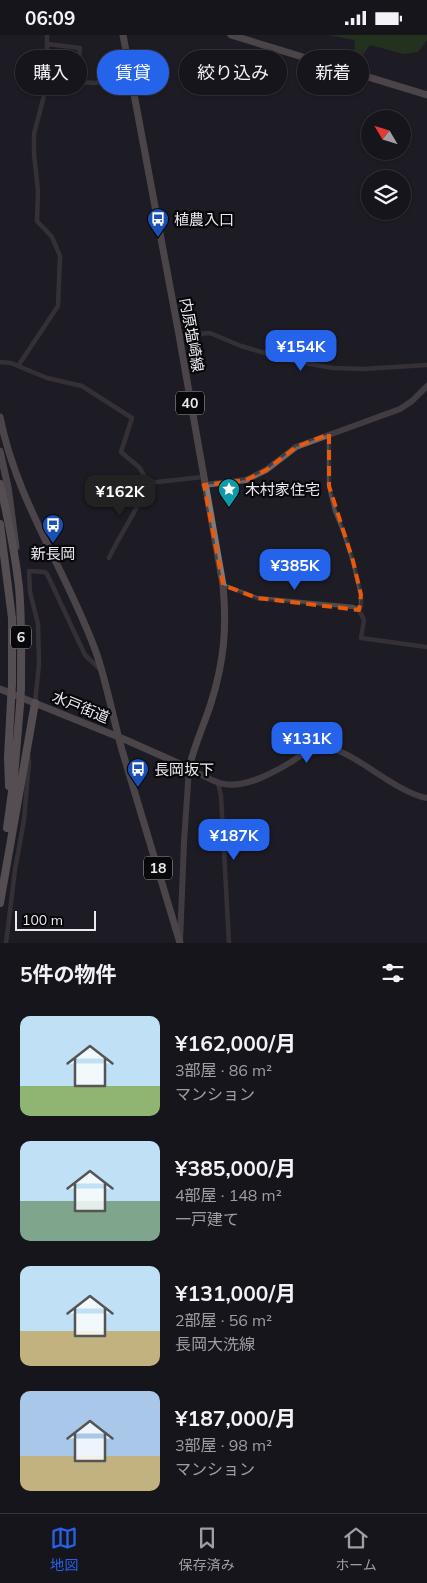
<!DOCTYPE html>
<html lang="ja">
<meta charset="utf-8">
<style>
body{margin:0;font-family:Mulish,"Noto Sans JP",sans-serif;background:#1f1e24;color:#f1f3f6;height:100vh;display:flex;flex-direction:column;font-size:19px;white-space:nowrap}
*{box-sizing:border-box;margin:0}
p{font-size:16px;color:#9e9fa3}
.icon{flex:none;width:28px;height:28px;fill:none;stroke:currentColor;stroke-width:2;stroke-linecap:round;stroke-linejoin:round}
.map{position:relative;height:908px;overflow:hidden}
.sheet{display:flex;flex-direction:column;background:#16151b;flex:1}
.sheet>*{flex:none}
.banner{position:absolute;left:15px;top:15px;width:398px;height:45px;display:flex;gap:10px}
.needle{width:32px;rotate:308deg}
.buttons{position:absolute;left:361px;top:75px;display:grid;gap:10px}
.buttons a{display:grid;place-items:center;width:50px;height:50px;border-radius:50%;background:#16151b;box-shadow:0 1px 4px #0004,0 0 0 1px #35343a;font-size:25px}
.scale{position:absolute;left:15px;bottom:12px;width:81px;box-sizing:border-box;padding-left:5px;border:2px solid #ebeaf0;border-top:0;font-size:14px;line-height:18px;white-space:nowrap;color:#ebeaf0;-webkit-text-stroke:4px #08070a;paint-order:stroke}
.price{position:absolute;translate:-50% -42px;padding:0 11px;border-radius:10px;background:#2563eb;color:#fff;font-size:16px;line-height:32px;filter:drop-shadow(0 1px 2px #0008)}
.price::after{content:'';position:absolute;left:50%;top:30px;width:15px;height:11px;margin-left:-8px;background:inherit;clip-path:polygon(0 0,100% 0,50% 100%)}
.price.current{background:#222;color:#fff}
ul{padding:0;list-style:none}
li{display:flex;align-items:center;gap:15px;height:125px;padding:0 20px}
li span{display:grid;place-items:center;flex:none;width:140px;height:100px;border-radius:10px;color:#555}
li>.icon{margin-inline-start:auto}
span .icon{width:60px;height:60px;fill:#fffc;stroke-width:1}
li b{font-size:21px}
h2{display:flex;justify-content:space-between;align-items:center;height:60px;padding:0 20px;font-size:21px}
.pill{padding:0 18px;border-radius:22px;background:#16151b;box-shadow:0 1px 4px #0004,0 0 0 1px #35343a;font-size:18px;line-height:45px}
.pill.current{background:#2563eb;color:#fff}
.status{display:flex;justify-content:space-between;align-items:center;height:35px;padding:0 25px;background:#16151b;direction:ltr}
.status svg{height:14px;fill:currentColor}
.tabs{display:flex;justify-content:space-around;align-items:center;height:70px;border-top:1px solid #35343a;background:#16151b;font-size:14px;color:#9e9fa3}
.tabs a{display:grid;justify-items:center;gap:2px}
.tabs .current{color:#2563eb}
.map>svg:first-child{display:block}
.green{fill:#2b4d19}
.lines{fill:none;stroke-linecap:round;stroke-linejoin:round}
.street{stroke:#514b4b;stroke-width:4.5}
.secondary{stroke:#6e6565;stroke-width:6}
.primary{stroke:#847978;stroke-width:7}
.highway{stroke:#988b8a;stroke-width:8}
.highway-bridge{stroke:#988b8a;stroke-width:8}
.marked{fill:none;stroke:#e8590c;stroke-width:4;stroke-dasharray:10 6;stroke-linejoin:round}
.labels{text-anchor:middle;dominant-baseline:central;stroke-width:4.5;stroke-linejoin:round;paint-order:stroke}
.shield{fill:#08070a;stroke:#a7a6ab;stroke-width:1}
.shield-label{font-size:14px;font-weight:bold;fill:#ebeaf0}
.poi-label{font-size:15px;fill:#ebeaf0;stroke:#08070a;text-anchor:start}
.street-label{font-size:15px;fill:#ebeaf0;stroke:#08070a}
</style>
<div class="status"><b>06:09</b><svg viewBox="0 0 49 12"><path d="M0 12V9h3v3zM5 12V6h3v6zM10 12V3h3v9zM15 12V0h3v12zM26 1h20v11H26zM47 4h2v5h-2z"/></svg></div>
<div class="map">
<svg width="427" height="908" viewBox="0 0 427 908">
<rect width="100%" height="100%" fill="#1e1c24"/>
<path class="green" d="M 328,0 L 427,0 L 427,5 L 418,17 L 404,19 L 370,10 L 361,23 L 354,20 L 355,5 Z"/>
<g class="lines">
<path class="street" d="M 47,9 L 80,13 L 76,47 L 95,48 L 130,42
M 47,41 L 61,45 L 76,47
M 179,300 L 210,298 L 241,311 L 289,325 L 333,333 L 363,334 L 427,330
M 0,327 L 11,328 L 47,343 L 82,351 L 132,383 L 121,417 L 140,433 L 148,448 L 203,442
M 18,331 L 58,271 L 60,221 L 52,202 L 37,186 L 38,156 L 34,119 L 34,99 L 47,49 L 47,0
M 329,399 L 329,451 L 335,476 L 344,498 L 353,526 L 361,560 L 361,572 L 359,575 L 364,585 L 361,603 L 427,612
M 109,523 C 121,497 138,475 148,448
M 223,550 L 257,563 L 353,572 L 359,575
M 35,668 L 39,629 L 38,589 L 30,557 L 29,536 L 45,537 L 47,539 L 85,620 L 101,635
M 218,748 L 221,761 L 229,908
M 6,908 L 15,835 L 24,785 L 29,727 L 28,720"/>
<path class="secondary" d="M 204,450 L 246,445 L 266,435 L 296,412 L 400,374 L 412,366 L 427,351
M 180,907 L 184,807 L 189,733 C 200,739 212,747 224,749 C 246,753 273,738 291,727 C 300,721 310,713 322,712 C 351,712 393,757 427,763"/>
<path class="primary" d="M 231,0 L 427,60
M 0,382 C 16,465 67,537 96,617 C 107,649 113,683 122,715 C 141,780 161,844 180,908
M 0,416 L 8,452 L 16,512
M 0,654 L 126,705 L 189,733 C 194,711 204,690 211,668 C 224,627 227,593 223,550 L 179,300 L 123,0"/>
<path class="highway" d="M 0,449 C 8,483 15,518 19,552 C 22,586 21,619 21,653
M 0,489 L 12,583 L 12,649
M 9,751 L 8,722 L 11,666
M 7,793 L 14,742 L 20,670
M 0,868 L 35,668"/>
<path class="highway-bridge" d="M 11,666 L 12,649
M 20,670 L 21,653"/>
</g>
<path d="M0 0H427V908H0ZM 329,399 L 329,451 L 353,526 L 361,560 L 359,575 L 257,563 L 223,550 L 204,450 L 246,445 L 266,435 L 296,412 Z" fill="#1e1c24" fill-opacity=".55" fill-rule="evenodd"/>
<path class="marked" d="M 329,399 L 329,451 L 353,526 L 361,560 L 359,575 L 257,563 L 223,550 L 204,450 L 246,445 L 266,435 L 296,412 Z"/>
<defs>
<g id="bus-pin" transform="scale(1.125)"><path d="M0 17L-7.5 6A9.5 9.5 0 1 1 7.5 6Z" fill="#1a4fb4" stroke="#08070a"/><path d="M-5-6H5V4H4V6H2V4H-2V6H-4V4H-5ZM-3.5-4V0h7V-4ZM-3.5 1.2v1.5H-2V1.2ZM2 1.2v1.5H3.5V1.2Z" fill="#fff"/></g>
<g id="sight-pin" transform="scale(1.125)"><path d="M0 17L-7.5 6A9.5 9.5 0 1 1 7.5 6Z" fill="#0f9aa8" stroke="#08070a"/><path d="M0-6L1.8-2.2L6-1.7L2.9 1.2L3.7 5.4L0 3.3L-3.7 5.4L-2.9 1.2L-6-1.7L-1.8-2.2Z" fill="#fff"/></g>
</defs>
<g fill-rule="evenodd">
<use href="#bus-pin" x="158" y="184"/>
<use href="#sight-pin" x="229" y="454"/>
<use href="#bus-pin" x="53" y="490"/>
<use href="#bus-pin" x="138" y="734"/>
</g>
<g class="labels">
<g class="shield">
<rect x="176" y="356.5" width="28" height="23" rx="4"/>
<rect x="11" y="590.5" width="20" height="23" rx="4"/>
<rect x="144" y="821.5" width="28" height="23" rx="4"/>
</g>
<g class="shield-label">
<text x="190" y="368">40</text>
<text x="21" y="602">6</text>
<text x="158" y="833">18</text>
</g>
<g class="poi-label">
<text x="174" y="184">植農入口</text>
<text x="245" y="454">木村家住宅</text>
<text x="53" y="518" text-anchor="middle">新長岡</text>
<text x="154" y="734">長岡坂下</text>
</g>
<g class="street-label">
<text transform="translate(192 300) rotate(80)">内原塩崎線</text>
<text transform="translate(81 672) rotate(22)">水戸街道</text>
</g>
</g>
</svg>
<div class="buttons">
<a><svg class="needle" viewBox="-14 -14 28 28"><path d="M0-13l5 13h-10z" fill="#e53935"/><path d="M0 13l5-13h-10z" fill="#9e9fa3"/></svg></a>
<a><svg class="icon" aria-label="layers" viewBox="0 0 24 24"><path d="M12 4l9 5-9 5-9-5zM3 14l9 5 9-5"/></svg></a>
</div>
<div class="scale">100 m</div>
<b class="price" style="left:301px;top:337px">¥154K</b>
<b class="price current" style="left:120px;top:482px">¥162K</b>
<b class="price" style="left:295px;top:556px">¥385K</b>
<b class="price" style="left:307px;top:729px">¥131K</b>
<b class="price" style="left:234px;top:826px">¥187K</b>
<div class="banner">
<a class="pill">購入</a>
<a class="pill current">賃貸</a>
<a class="pill">絞り込み</a>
<a class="pill">新着</a>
</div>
</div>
<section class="sheet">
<h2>5件の物件<svg class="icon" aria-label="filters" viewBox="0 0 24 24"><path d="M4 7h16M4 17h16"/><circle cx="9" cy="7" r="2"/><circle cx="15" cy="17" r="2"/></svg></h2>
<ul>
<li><span style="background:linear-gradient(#bfe0f5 70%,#8fb573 0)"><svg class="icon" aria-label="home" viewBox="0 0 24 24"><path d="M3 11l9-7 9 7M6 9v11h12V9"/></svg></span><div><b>¥162,000/月</b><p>3部屋 · 86 m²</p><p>マンション</p></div></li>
<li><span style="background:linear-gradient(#bfe0f5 60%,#7fa58c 0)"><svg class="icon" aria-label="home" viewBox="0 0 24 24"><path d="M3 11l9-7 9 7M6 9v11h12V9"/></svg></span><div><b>¥385,000/月</b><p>4部屋 · 148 m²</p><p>一戸建て</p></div></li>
<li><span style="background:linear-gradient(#bfe0f5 65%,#c2b280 0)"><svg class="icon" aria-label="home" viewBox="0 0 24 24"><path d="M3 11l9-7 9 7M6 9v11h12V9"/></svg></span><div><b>¥131,000/月</b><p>2部屋 · 56 m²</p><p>長岡大洗線</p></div></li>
<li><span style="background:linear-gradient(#a9c7e8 65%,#c2b280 0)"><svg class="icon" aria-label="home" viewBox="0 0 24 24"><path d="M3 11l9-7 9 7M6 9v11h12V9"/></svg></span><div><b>¥187,000/月</b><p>3部屋 · 98 m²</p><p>マンション</p></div></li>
</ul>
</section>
<nav class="tabs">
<a class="current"><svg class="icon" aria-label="map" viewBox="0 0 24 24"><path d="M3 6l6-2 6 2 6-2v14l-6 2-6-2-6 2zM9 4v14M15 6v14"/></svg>地図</a>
<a><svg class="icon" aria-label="saved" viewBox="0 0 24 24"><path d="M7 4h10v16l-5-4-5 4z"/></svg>保存済み</a>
<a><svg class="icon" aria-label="home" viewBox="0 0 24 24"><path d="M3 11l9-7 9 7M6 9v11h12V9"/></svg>ホーム</a>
</nav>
